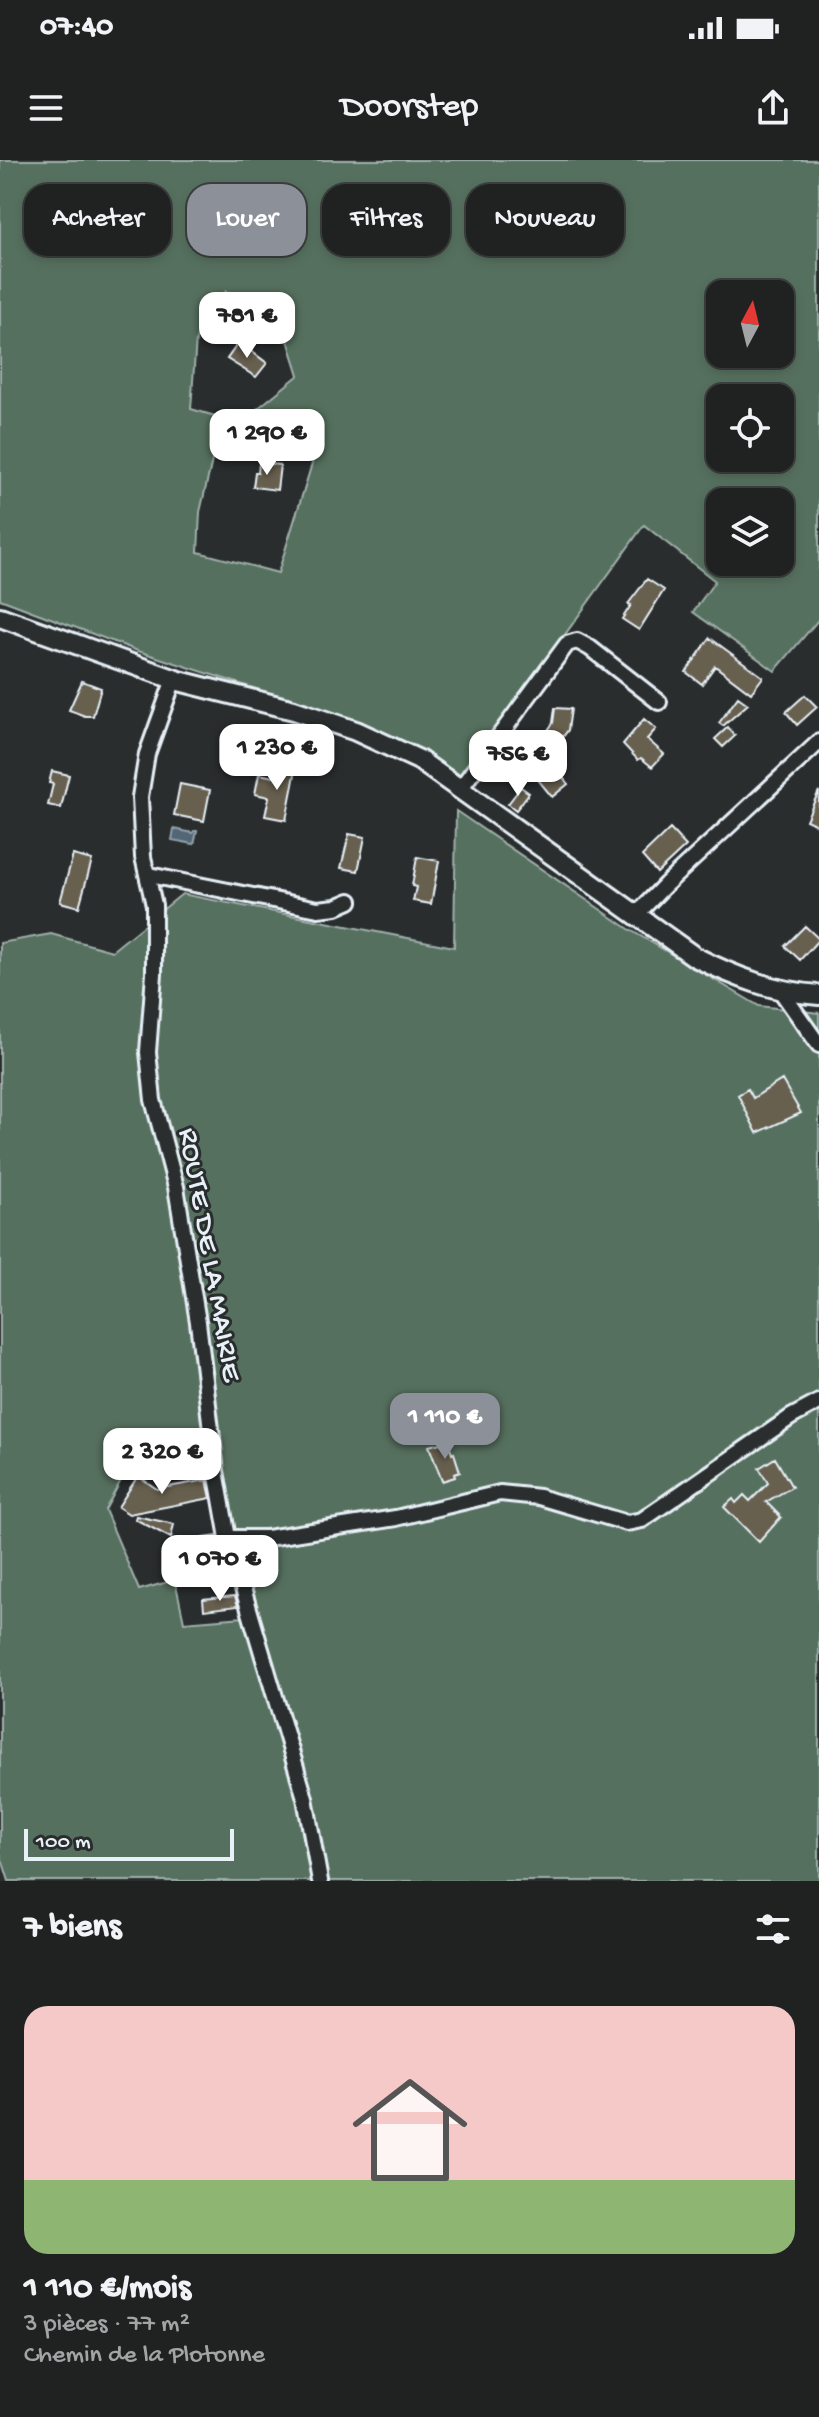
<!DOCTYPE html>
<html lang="fr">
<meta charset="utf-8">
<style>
body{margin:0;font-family:"Gochi Hand",sans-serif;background:#282a2a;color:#f1f3f6;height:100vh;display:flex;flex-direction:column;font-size:30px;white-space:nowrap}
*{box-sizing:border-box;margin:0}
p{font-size:26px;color:#a2a4a5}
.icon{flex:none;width:44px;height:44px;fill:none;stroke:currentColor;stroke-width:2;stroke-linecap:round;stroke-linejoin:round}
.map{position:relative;height:1721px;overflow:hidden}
.details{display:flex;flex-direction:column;background:#202222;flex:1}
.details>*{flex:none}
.guide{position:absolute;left:24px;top:24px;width:772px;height:72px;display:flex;gap:16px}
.needle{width:52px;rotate:7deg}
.buttons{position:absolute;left:706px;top:120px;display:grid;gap:16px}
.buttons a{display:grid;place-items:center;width:88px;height:88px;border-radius:16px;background:#202222;box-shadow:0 4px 12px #0003,0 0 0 2px #3d3f40;font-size:40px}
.scale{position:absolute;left:24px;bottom:20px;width:210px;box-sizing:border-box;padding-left:8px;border:4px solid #e8f1f8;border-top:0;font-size:22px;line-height:28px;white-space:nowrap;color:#e8f1f8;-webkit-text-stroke:6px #2a2d2e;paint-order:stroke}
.price{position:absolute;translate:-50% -68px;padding:0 18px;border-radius:16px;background:#fff;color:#222;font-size:26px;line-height:52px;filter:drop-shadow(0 2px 4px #0008)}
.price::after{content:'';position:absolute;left:50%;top:48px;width:24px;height:18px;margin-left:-12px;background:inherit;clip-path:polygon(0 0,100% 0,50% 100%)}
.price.active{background:#8c9099;color:#fff}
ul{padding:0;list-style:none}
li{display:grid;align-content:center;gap:16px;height:424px;padding:0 24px}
li span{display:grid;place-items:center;height:248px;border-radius:24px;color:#555}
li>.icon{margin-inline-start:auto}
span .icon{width:144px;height:144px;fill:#fffc;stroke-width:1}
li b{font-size:34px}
h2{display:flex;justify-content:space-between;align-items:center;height:96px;padding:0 24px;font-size:34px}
.tag{padding:0 28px;border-radius:24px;background:#202222;box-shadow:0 4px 12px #0003,0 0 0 2px #3d3f40;font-size:28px;line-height:72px}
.tag.active{background:#8c9099;color:#fff}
.status{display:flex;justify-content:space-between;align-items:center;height:56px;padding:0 40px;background:#202222;direction:ltr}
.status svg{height:22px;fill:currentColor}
header{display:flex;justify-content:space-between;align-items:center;height:104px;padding:0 24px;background:#202222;font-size:36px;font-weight:600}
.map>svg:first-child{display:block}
.green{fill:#56705e;stroke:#9fb0ab;stroke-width:2;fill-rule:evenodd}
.water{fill:#536676;stroke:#8f9eaa;stroke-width:2}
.building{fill:#686050;stroke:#e8f1f8;stroke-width:2}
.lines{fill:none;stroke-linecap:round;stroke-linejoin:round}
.minor-casing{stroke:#e8f1f8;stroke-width:20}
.tertiary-casing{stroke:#e8f1f8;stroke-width:24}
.minor{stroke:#2a2d2e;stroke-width:14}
.tertiary{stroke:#2a2d2e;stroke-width:18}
.labels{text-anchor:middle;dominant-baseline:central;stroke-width:6;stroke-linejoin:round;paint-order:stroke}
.street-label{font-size:30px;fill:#e8f1f8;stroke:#2a2d2e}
</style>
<div class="status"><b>07:40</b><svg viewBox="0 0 49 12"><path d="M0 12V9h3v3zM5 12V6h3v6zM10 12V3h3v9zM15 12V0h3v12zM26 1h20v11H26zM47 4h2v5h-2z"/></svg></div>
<header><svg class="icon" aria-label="menu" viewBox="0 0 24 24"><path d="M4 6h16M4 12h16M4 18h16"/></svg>Doorstep<svg class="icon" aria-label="share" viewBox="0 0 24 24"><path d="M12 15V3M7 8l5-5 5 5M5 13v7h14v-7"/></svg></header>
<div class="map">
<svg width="819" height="1721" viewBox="0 0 819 1721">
<rect width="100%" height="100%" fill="#2a2d2e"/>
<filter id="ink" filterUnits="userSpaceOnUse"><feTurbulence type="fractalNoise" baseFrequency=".0125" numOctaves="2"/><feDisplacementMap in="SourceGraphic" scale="16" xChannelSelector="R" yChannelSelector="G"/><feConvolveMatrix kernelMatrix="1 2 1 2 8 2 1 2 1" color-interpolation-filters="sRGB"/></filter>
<g filter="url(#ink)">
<path class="green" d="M 0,0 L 819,0 L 819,459 L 775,511 L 693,452 L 715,421 L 644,365 L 463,616 L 359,562 L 138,491 L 0,439 ZM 226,131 L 280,155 L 299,215 L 241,262 L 315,294 L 278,413 L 198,392 L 200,352 L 222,258 L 191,249 L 196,179 ZM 720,134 L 780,134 L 780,194 L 720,194 ZM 720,238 L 780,238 L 780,298 L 720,298 ZM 720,342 L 780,342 L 780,402 L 720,402 Z
M 456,651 L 632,771 L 759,846 L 819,853 L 819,1721 L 9,1721 L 0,1693 L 0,783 L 51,774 L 112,791 L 182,734 L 454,787 ZM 210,1309 L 244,1457 L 184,1462 L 175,1420 L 139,1430 L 105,1350 L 126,1311 Z"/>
<path class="water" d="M 174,669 L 193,673 L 194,671 L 197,671 L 194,684 L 172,680 Z"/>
<path class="building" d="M 239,182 L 267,203 L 256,217 L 227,199 Z
M 259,303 L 280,305 L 277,330 L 253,327 L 255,312 L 258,312 Z
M 647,419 L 664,430 L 639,470 L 622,459 L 631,445 L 628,444 Z
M 710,478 L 763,517 L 751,533 L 715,506 L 702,524 L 686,512 Z
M 82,521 L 101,528 L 93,556 L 85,556 L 69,550 Z
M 805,535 L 817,547 L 797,565 L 786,552 Z
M 738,537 L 748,544 L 723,566 L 719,563 Z
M 555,548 L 571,549 L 568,570 L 557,585 L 544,576 L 553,563 Z
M 644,559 L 656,569 L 647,579 L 664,594 L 652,607 L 641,598 L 638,600 L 623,584 Z
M 728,567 L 735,576 L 723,587 L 715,579 Z
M 548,598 L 568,624 L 552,637 L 531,611 Z
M 281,606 L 296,609 L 286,660 L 265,656 L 269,637 L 255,634 L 259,614 L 279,618 Z
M 52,611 L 69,615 L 61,648 L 48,645 L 53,624 L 49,623 Z
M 180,624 L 210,630 L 204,661 L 174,655 Z
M 521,627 L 529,633 L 516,650 L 508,644 Z
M 819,631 L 819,666 L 806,660 Z
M 670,669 L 686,686 L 657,713 L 642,696 Z
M 349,674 L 365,677 L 358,711 L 341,708 Z
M 73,695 L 92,700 L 79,747 L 60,742 Z
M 417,697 L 439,701 L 431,744 L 413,741 L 416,727 L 412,726 Z
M 805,766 L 819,779 L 800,800 L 785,786 Z
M 782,920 L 801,953 L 757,973 L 738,935 L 748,929 L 753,938 Z
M 448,1281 L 452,1294 L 454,1293 L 460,1312 L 454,1314 L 455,1317 L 442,1321 L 429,1286 Z
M 775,1298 L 792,1327 L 766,1342 L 781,1357 L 759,1382 L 724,1347 L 733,1339 L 736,1343 L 744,1335 L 750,1341 L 768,1323 L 759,1308 Z
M 138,1316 L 157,1329 L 207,1320 L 211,1338 L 129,1354 L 118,1347 Z
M 136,1356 L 174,1364 L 171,1378 L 135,1359 Z
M 218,1376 L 222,1392 L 182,1397 L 180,1381 Z
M 235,1436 L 238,1446 L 204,1450 L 203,1439 Z"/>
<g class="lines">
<g class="minor-casing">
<path id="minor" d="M 174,519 L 147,594 L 140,637 L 143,697 L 154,745 L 154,814 L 148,892 L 153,940 L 176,1027 L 198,1162 L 216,1311 L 228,1378 L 305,1638 L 320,1721
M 460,629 L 567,484 L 577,481 L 590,488 L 659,542
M 149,715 L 318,749 L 336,747 L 350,741
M 635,756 L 666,724 L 819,582
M 780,830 L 819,885
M 228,1378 L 267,1378 L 396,1358 L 500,1333 L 539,1337 L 627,1363 L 642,1360 L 791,1257 L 819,1242"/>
</g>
<g class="tertiary-casing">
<path id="tertiary" d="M 0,457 L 179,521 L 294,550 L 356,571 L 419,600 L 695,797 C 735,817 774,832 819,835"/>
</g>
<use href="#minor" class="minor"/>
<use href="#tertiary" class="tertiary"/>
</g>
</g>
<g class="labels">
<g class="street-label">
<text transform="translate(208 1095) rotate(80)">ROUTE DE LA MAIRIE</text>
</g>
</g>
</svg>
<div class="buttons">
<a><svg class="needle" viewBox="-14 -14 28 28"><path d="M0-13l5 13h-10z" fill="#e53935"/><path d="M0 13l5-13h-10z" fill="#a2a4a5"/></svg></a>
<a><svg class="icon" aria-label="locate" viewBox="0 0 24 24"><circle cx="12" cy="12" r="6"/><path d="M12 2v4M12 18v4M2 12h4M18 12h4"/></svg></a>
<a><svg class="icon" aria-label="layers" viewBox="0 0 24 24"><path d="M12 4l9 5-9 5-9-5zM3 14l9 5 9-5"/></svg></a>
</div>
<div class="scale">100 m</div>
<b class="price" style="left:247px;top:200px">781 €</b>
<b class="price" style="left:267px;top:317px">1 290 €</b>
<b class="price" style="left:277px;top:632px">1 230 €</b>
<b class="price" style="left:518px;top:638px">756 €</b>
<b class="price active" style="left:445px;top:1301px">1 110 €</b>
<b class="price" style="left:162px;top:1336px">2 320 €</b>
<b class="price" style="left:220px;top:1443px">1 070 €</b>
<div class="guide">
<a class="tag">Acheter</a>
<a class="tag active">Louer</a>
<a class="tag">Filtres</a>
<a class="tag">Nouveau</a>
</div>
</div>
<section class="details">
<h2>7 biens<svg class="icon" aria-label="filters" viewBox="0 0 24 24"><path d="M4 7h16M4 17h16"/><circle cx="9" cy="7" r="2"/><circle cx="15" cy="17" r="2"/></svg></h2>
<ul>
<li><span style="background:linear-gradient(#f6c9c9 70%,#8fb573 0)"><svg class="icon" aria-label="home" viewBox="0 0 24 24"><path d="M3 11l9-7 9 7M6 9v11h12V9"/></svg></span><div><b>1 110 €/mois</b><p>3 pièces · 77 m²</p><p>Chemin de la Plotonne</p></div></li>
</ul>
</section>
